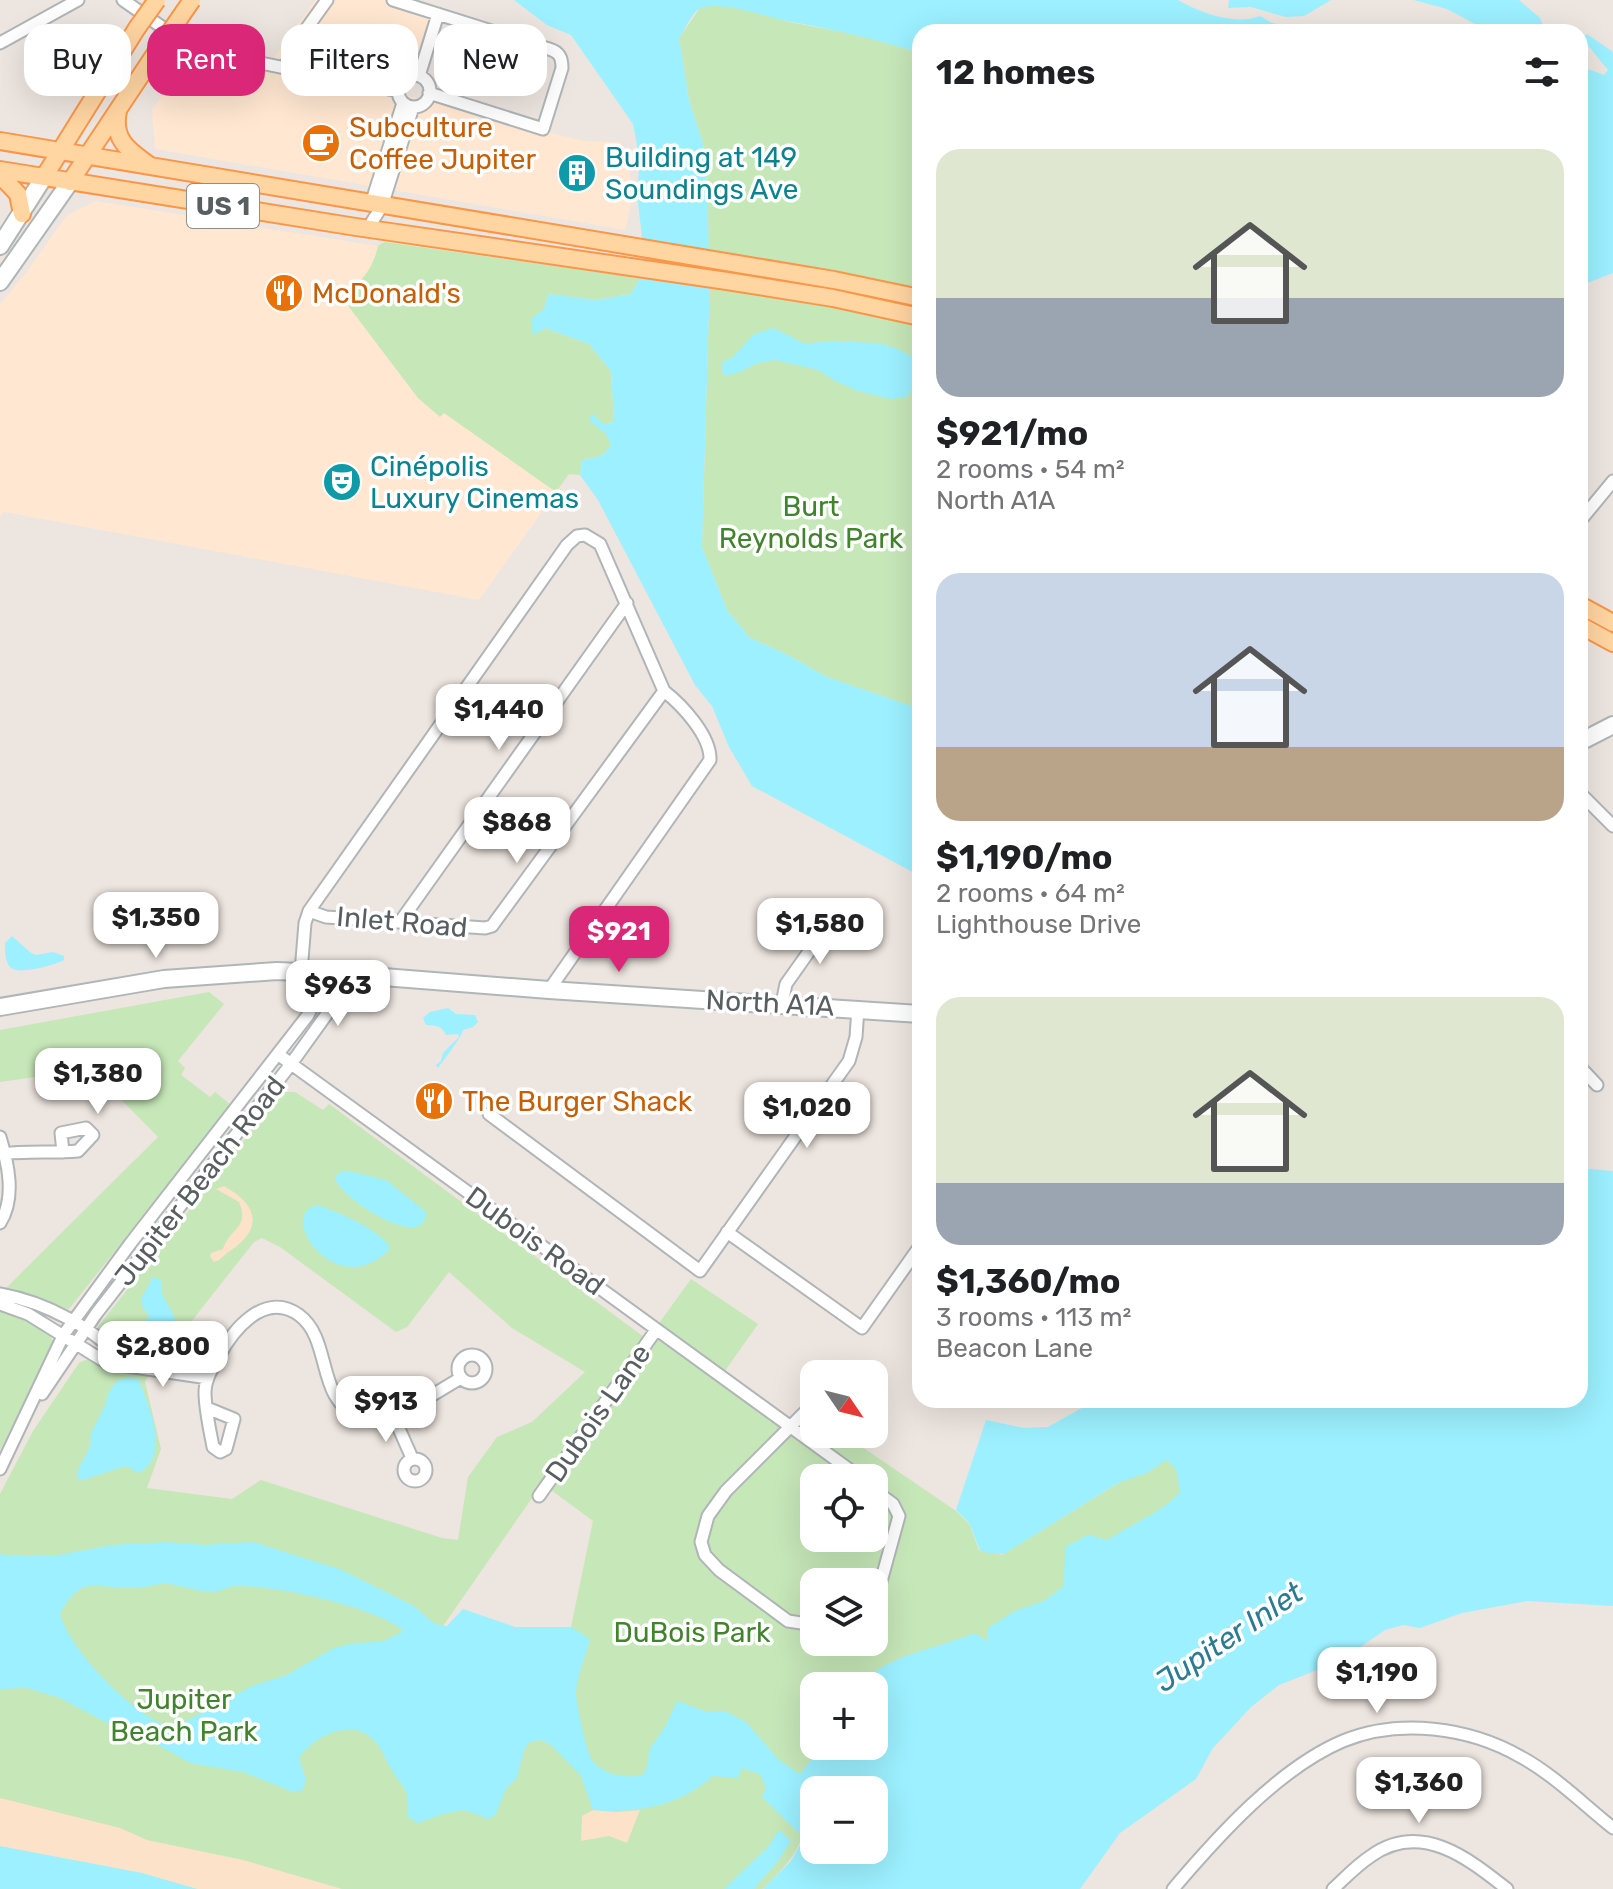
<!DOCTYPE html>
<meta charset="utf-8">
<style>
body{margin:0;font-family:Rubik,sans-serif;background:#f6f6f6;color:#202124;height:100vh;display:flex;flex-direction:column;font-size:30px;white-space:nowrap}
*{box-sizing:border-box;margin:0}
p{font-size:26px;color:#757577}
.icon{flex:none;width:44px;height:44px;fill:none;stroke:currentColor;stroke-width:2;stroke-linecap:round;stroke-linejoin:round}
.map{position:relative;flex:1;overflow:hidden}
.drawer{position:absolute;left:912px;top:24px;width:676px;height:1384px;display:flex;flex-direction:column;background:#fff;border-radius:24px;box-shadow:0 8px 32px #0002}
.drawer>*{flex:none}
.hud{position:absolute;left:24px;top:24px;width:760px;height:72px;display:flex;gap:16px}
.needle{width:52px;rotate:125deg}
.tools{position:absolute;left:800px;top:1360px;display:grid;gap:16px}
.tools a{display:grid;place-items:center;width:88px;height:88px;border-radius:16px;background:#fff;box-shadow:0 8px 32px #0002;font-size:40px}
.price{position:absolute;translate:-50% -68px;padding:0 18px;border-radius:16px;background:#fff;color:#222;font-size:26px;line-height:52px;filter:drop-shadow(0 2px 4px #0008)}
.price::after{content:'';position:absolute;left:50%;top:48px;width:24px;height:18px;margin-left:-12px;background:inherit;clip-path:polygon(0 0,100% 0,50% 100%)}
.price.selected{background:#db2777;color:#fff}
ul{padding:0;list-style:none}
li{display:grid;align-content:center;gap:16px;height:424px;padding:0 24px}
li span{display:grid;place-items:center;height:248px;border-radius:24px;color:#555}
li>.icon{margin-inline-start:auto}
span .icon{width:144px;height:144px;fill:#fffc;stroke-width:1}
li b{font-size:34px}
h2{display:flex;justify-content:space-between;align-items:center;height:96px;padding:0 24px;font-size:34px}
.chip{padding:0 28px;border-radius:24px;background:#fff;box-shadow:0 8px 32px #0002;font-size:28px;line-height:72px}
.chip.selected{background:#db2777;color:#fff}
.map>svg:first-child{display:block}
.commercial{fill:#ffe7d1}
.green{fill:#c6e7b8;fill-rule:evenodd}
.sand{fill:#fde2ca}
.water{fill:#9cf0ff;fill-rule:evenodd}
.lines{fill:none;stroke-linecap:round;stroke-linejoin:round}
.street-casing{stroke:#b0b5b8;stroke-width:15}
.secondary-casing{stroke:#afb6b8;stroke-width:20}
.primary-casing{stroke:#fb9649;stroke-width:20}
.street{stroke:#fff;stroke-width:11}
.secondary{stroke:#fff;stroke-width:16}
.primary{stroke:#ffd5a1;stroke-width:16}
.primary-bridge-casing{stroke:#fb9649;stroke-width:20;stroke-linecap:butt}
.primary-bridge{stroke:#ffd5a1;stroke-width:16}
.labels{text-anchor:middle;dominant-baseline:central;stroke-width:7;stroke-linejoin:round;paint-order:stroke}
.shield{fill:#fff;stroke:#8a8f90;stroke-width:2}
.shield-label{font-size:26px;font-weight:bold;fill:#585f61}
.food-label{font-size:28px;fill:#c56008;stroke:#fff;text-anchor:start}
.culture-label{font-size:28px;fill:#0d838f;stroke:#fff;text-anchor:start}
.park-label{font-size:28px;fill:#42832e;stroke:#fff}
.street-label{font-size:28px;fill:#585f61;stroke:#fff}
.water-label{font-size:30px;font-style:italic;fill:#2c7b92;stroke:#fff}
</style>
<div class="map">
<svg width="1613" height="1889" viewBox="0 0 1613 1889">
<rect width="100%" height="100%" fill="#ede5df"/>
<path class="commercial" d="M 315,0 L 412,0 L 435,7 L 405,95 L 583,141 L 620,142 L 628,160 L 632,200 L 625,230 L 155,149 L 152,110 L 197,43 L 274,58 Z
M 96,201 L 378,246 L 375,260 L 367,276 L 347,293 L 433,404 L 556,492 L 479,600 L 4,512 L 0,518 L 0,304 L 26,273 L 67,215 Z"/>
<path class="green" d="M 713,4 L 757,11 L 789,22 L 870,37 L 920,53 L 920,709 L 827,677 L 786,654 L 750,638 L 727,610 L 702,547 L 709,310 L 708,202 L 704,147 L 689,100 L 679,38 L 700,8 Z
M 385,242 L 640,278 L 631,294 L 597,300 L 548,294 L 545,328 L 589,344 L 611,371 L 614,421 L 605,425 L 611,446 L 601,456 L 582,460 L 580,475 L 569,474 L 556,492 L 444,413 L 440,417 L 418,398 L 349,307 L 347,293 C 364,279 373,268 378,246 Z
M 209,992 L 224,1004 L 178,1061 L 185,1068 L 181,1075 L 210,1097 L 215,1092 L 231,1105 L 69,1309 L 50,1307 L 5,1289 L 158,1137 L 91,1069 L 0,1082 L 0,1030 Z
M 282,1092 L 295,1092 L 323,1110 L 329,1104 L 644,1337 L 443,1626 L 435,1624 L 443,1632 L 570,1632 L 593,1521 L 543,1484 L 691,1279 L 758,1324 L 722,1375 L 798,1427 L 814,1419 L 814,1434 L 843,1434 L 956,1511 L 969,1524 L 979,1550 L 1002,1555 L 1133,1474 L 1167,1459 L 1177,1467 L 1181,1492 L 1171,1504 L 1113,1554 L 989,1643 L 911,1727 L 814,1790 C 803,1842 802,1851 763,1889 L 18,1889 L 0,1884 L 0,1494 L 33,1431 L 79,1363 L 90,1358 L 150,1374 L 145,1382 L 161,1449 L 147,1488 L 232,1499 L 261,1480 L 442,1538 L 458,1540 L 468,1477 L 497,1437 L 532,1422 L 585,1372 L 512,1328 L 449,1272 L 407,1327 L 396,1332 L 280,1247 L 262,1238 L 254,1242 L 157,1365 C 122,1360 125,1351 99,1333 L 97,1328 ZM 814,1478 L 874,1478 L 874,1538 L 814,1538 ZM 814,1582 L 874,1582 L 874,1642 L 814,1642 ZM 814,1686 L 874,1686 L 874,1746 L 814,1746 Z
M 0,1308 L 14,1312 L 48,1331 L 54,1344 L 0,1450 Z"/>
<path class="sand" d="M 224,1186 C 258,1205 264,1228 230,1251 C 223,1255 222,1260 214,1262 L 210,1256 L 211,1253 L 223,1249 C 230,1228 250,1228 239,1202 L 216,1189 Z
M 0,1798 L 120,1828 L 147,1840 L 243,1860 L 342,1889 L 197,1889 L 172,1882 L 0,1850 Z
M 593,1810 L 615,1812 L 640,1810 L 627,1843 L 609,1836 L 581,1841 L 582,1816 Z"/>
<path class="water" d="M 514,0 L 1178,0 C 1201,13 1235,26 1260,16 L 1270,22 L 1307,32 L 920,32 L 920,53 C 877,39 836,30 792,22 C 769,18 724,0 701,8 C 691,13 686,29 679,38 L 689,100 L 704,147 L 708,202 L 709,310 L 702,547 L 727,610 L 750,638 L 786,654 L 827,677 L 920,709 L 920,876 L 752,786 L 729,747 L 712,706 L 695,685 L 598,500 L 580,475 L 582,460 L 601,456 L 611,446 L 607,435 L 589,420 L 592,414 L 605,425 L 614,421 L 611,371 L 589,344 L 545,328 L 533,335 L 531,319 L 544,309 L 548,294 L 597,300 L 631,294 L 640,278 L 643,246 L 637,194 L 640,160 L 633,124 L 571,35 L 547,25 Z
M 1229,0 L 1331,0 L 1304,16 L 1286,17 L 1251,7 L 1228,8 Z
M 1414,0 L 1519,0 L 1540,18 L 1545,31 L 1490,32 L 1447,9 Z
M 1587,34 L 1613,52 L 1613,273 L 1580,286 L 1580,66 L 1604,75 L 1608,70 L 1581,37 Z
M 774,328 L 805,344 L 829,341 L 878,343 L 896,348 L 912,357 C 917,374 917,382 907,397 L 891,399 L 858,391 L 835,381 L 818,370 L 775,360 L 758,363 L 740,372 L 726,376 L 722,372 L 722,363 L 734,356 L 754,334 Z
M 12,936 L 31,953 L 36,955 L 53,952 L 64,956 L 64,960 C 55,965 19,975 11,968 C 5,963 5,951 5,943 Z
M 448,1008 L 456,1014 L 475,1015 L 478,1022 L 473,1027 L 463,1030 C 461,1038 443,1061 438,1068 L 436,1065 L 441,1061 L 443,1053 L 459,1037 L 458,1034 L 446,1035 C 441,1025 437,1026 426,1025 L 423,1018 L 430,1012 Z
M 1590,1169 L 1613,1171 L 1613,1606 L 1527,1601 L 1462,1613 L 1420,1628 L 1403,1625 L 1385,1630 L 1340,1661 L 1279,1685 L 1251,1707 L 1213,1748 L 1196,1779 L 1120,1833 L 1080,1889 L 763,1889 L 791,1861 L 804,1838 L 762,1797 L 766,1788 L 760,1774 L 742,1768 L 738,1778 L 713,1776 C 680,1806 636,1814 593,1810 L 581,1776 L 551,1745 L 541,1740 L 530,1742 L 524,1750 L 517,1778 L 506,1789 L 496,1814 L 489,1819 L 464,1810 L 443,1814 L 418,1823 L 408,1817 C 409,1784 405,1793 390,1767 C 384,1756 380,1744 369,1736 C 347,1719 312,1739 299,1758 L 306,1780 L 303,1790 L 293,1792 L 243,1772 L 190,1763 L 142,1736 L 107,1723 L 60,1698 L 27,1688 L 0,1689 L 0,1554 L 16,1556 L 59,1555 L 112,1545 L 167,1542 L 204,1545 L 253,1542 L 342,1570 L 414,1606 L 435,1624 L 447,1626 L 463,1609 L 515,1627 L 571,1627 L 590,1639 C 586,1657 577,1675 576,1693 C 576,1703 587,1753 592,1760 C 603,1775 627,1779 643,1775 L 648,1765 L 649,1750 L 665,1727 L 677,1701 L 705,1711 L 727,1712 L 746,1722 L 779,1760 L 800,1774 L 821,1748 L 836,1760 L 839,1757 L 837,1746 L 874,1746 L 874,1686 L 859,1686 C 886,1654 938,1649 975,1633 L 988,1642 L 988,1628 L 1015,1611 L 1044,1601 L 1064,1586 L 1065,1547 L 1088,1535 L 1108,1540 C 1131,1524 1163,1512 1180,1492 L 1176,1469 L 1167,1460 L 1147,1473 L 1118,1483 L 1004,1554 L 991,1554 L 980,1550 L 969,1523 L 956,1510 L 986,1420 L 1024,1428 L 1048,1427 L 1096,1400 L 1580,1400 L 1580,1170 ZM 164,1583 C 178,1585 201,1592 213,1592 C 222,1591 229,1586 237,1586 C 278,1586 372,1606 404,1631 L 384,1641 L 349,1644 L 334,1648 L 287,1675 L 252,1686 L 173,1728 C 136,1719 70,1651 60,1614 C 82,1572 97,1589 132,1588 C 143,1588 154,1585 164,1583 ZM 814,1790 L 874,1790 L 874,1850 L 814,1850 Z
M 348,1171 L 386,1180 L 426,1212 C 427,1253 341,1200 335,1178 L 340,1172 Z
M 318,1205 C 342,1214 372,1226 389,1245 L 389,1250 C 336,1304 274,1213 318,1205 Z
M 153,1277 L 161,1280 L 162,1294 L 174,1316 L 175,1326 L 153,1354 L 144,1354 L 142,1357 L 130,1348 L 133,1333 L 146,1322 L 149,1316 L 142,1306 L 141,1299 Z
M 126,1378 L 138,1379 C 149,1404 172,1458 138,1473 L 126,1466 L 83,1480 L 78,1479 L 78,1470 L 90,1447 L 91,1433 L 105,1406 L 109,1392 L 116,1382 Z
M 779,1830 L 791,1841 L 778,1861 L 754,1889 L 724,1889 L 769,1846 Z
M 0,1846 L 142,1873 L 197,1889 L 0,1889 Z"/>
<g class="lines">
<g class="street-casing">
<path id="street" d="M 123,0 L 182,41 L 207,52 L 398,91
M 393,0 L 549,49 C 559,52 562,57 562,68 L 543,129 L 429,93
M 0,43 L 78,0
M 285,68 L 294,46 L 327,0
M398 91a16 16 0 1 1 32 0a16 16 0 1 1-32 0Z
M 419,76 L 438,14
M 371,204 L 403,103
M 368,228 L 382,206 L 413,107
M 1580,521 L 1613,481
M 1580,793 L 1613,826
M 309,911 L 326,917 L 485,928 L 492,926 L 664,691
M 400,922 L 627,603
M 301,972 L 305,923 L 309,911 L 567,545 L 577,536 L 585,535 L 600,544 L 664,691 C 682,705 711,736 710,760 L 549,990
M 782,1003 L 786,984 L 825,929 L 846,916
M 279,1055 L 861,1478
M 1580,1067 L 1597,1085
M 489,1114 L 700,1271 L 849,1061 L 856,1037 L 858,1008
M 0,1137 C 8,1163 16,1198 0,1223
M 0,1154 C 25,1151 52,1153 78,1151 L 93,1135 L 86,1128 L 61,1133 L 63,1152
M 727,1232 L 862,1328 L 920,1246
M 0,1294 C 44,1302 97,1328 125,1364
M 0,1304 L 28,1314 L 107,1363 L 208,1378
M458 1369a14 14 0 1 1 28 0a14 14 0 1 1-28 0Z
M 42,1394 L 96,1314 L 291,1064 L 334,1004 L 345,974
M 814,1403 L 726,1491 L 708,1516 L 701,1542 L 705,1555 L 719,1570 L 788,1621 L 814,1625
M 207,1408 L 234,1419 L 226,1449 L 220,1452 L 213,1447 C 210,1430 205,1410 205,1392 C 205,1380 212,1369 218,1358 C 232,1331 264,1290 299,1315 C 333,1340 315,1401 360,1416 C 391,1426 434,1393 461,1378
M 393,1415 L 412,1458
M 874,1430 L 877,1432
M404 1470a11 11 0 1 1 22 0a11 11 0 1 1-22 0Z
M 0,1469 L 64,1334 L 130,1244 L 308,1015 L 315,1001 L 316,973
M 874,1490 L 893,1504 L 899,1516 L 874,1607
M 539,1496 L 656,1330
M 1173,1889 C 1218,1836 1279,1768 1343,1741 C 1399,1718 1469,1727 1521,1757 C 1554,1775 1583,1804 1613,1828
M 1333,1889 C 1345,1878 1357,1865 1371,1856 C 1421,1820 1469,1859 1507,1889"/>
</g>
<g class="secondary-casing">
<path id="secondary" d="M 0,246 L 44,177
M 0,282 L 70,182
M 1580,742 L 1613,725
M 0,1007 L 164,979 L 277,971 L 345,974 L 549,990 L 920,1014"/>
</g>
<g class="primary-casing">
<path id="primary" d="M 118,111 C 112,139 128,150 149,165
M 0,141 L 834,280 L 920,298
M 0,170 L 356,227 L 727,281 L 833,298 L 920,317
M 0,175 L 18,194 L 22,214
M 44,177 L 137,28
M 70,182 L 161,45
M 1580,605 L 1613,623
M 1580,625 L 1613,643"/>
</g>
<use href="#street" class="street"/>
<use href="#secondary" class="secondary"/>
<use href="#primary" class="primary"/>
<g class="primary-bridge-casing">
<path id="primary-bridge" d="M 137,28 L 157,0
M 161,45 L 192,0"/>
</g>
<use href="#primary-bridge" class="primary-bridge"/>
</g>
<defs>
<g id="cafe-disc" transform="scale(2)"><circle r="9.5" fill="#e8710a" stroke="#fff"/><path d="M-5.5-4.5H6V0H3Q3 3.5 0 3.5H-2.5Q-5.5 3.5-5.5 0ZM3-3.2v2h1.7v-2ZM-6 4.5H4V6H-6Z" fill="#fff"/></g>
<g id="building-disc" transform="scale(2)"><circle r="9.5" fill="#0f9aa8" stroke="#fff"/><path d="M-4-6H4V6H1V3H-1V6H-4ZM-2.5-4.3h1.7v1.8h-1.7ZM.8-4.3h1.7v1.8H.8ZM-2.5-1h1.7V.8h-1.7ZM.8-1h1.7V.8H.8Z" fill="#fff"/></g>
<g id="restaurant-disc" transform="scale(2)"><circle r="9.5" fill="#e8710a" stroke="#fff"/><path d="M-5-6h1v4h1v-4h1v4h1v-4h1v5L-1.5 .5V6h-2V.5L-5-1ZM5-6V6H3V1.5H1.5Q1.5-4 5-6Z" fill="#fff"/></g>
<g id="theatre-disc" transform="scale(2)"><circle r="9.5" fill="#0f9aa8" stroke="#fff"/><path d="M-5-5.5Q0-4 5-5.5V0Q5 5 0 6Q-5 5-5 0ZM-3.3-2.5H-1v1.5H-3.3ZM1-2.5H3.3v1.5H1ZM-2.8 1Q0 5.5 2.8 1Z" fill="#fff"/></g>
</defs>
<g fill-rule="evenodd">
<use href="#cafe-disc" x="321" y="143"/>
<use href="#building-disc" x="577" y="173"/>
<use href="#restaurant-disc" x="284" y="293"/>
<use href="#theatre-disc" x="342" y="482"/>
<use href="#restaurant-disc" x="434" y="1101"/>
</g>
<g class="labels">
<rect class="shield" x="187" y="184" width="72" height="44" rx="6"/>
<g class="shield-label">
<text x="223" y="206">US 1</text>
</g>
<g class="food-label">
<text x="349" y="127">Subculture<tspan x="349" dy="32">Coffee Jupiter</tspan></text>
<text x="312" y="293">McDonald's</text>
<text x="462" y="1101">The Burger Shack</text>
</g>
<g class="culture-label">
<text x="605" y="157">Building at 149<tspan x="605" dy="32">Soundings Ave</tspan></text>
<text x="370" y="466">Cinépolis<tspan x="370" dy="32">Luxury Cinemas</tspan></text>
</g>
<g class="park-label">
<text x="811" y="506">Burt<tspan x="811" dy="32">Reynolds Park</tspan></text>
<text x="692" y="1632">DuBois Park</text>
<text x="184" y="1699">Jupiter<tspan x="184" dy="32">Beach Park</tspan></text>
</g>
<g class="street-label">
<text transform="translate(402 922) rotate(5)">Inlet Road</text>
<text transform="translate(770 1003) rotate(3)">North A1A</text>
<text transform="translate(200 1181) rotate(-52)">Jupiter Beach Road</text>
<text transform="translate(535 1241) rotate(36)">Dubois Road</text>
<text transform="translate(598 1413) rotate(-55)">Dubois Lane</text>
</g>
<g class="water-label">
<text transform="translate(1229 1637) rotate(-34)">Jupiter Inlet</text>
</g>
</g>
</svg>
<div class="tools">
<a><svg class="needle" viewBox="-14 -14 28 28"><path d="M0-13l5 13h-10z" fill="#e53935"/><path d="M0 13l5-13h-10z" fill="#757577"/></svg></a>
<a><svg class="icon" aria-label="locate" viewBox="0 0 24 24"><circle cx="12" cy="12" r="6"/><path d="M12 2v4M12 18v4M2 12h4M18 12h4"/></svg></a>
<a><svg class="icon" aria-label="layers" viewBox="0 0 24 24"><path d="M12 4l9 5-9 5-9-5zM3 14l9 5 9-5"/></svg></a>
<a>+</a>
<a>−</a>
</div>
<b class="price" style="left:499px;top:752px">$1,440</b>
<b class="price" style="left:517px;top:865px">$868</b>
<b class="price" style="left:156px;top:960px">$1,350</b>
<b class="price" style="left:820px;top:966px">$1,580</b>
<b class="price selected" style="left:619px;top:974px">$921</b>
<b class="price" style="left:338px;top:1028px">$963</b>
<b class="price" style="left:98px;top:1116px">$1,380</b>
<b class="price" style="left:807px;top:1150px">$1,020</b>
<b class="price" style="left:163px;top:1389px">$2,800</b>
<b class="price" style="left:386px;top:1444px">$913</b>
<b class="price" style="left:1377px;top:1715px">$1,190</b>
<b class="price" style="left:1419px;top:1825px">$1,360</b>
<div class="hud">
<a class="chip">Buy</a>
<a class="chip selected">Rent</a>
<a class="chip">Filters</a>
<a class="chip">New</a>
</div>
<section class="drawer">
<h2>12 homes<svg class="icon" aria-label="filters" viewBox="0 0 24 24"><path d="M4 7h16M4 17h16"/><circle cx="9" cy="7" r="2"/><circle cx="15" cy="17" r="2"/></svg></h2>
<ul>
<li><span style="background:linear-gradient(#dfe7d0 60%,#9aa5b1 0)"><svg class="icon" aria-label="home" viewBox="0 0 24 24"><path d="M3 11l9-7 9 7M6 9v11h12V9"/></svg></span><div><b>$921/mo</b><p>2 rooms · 54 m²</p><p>North A1A</p></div></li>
<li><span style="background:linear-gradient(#c9d6e8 70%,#b9a48a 0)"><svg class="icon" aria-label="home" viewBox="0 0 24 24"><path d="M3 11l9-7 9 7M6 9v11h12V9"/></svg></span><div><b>$1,190/mo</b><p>2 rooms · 64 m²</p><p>Lighthouse Drive</p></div></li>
<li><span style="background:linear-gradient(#dfe7d0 75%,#9aa5b1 0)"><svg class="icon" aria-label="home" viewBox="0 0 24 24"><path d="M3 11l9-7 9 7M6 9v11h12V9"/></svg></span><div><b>$1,360/mo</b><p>3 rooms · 113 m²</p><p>Beacon Lane</p></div></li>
</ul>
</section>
</div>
